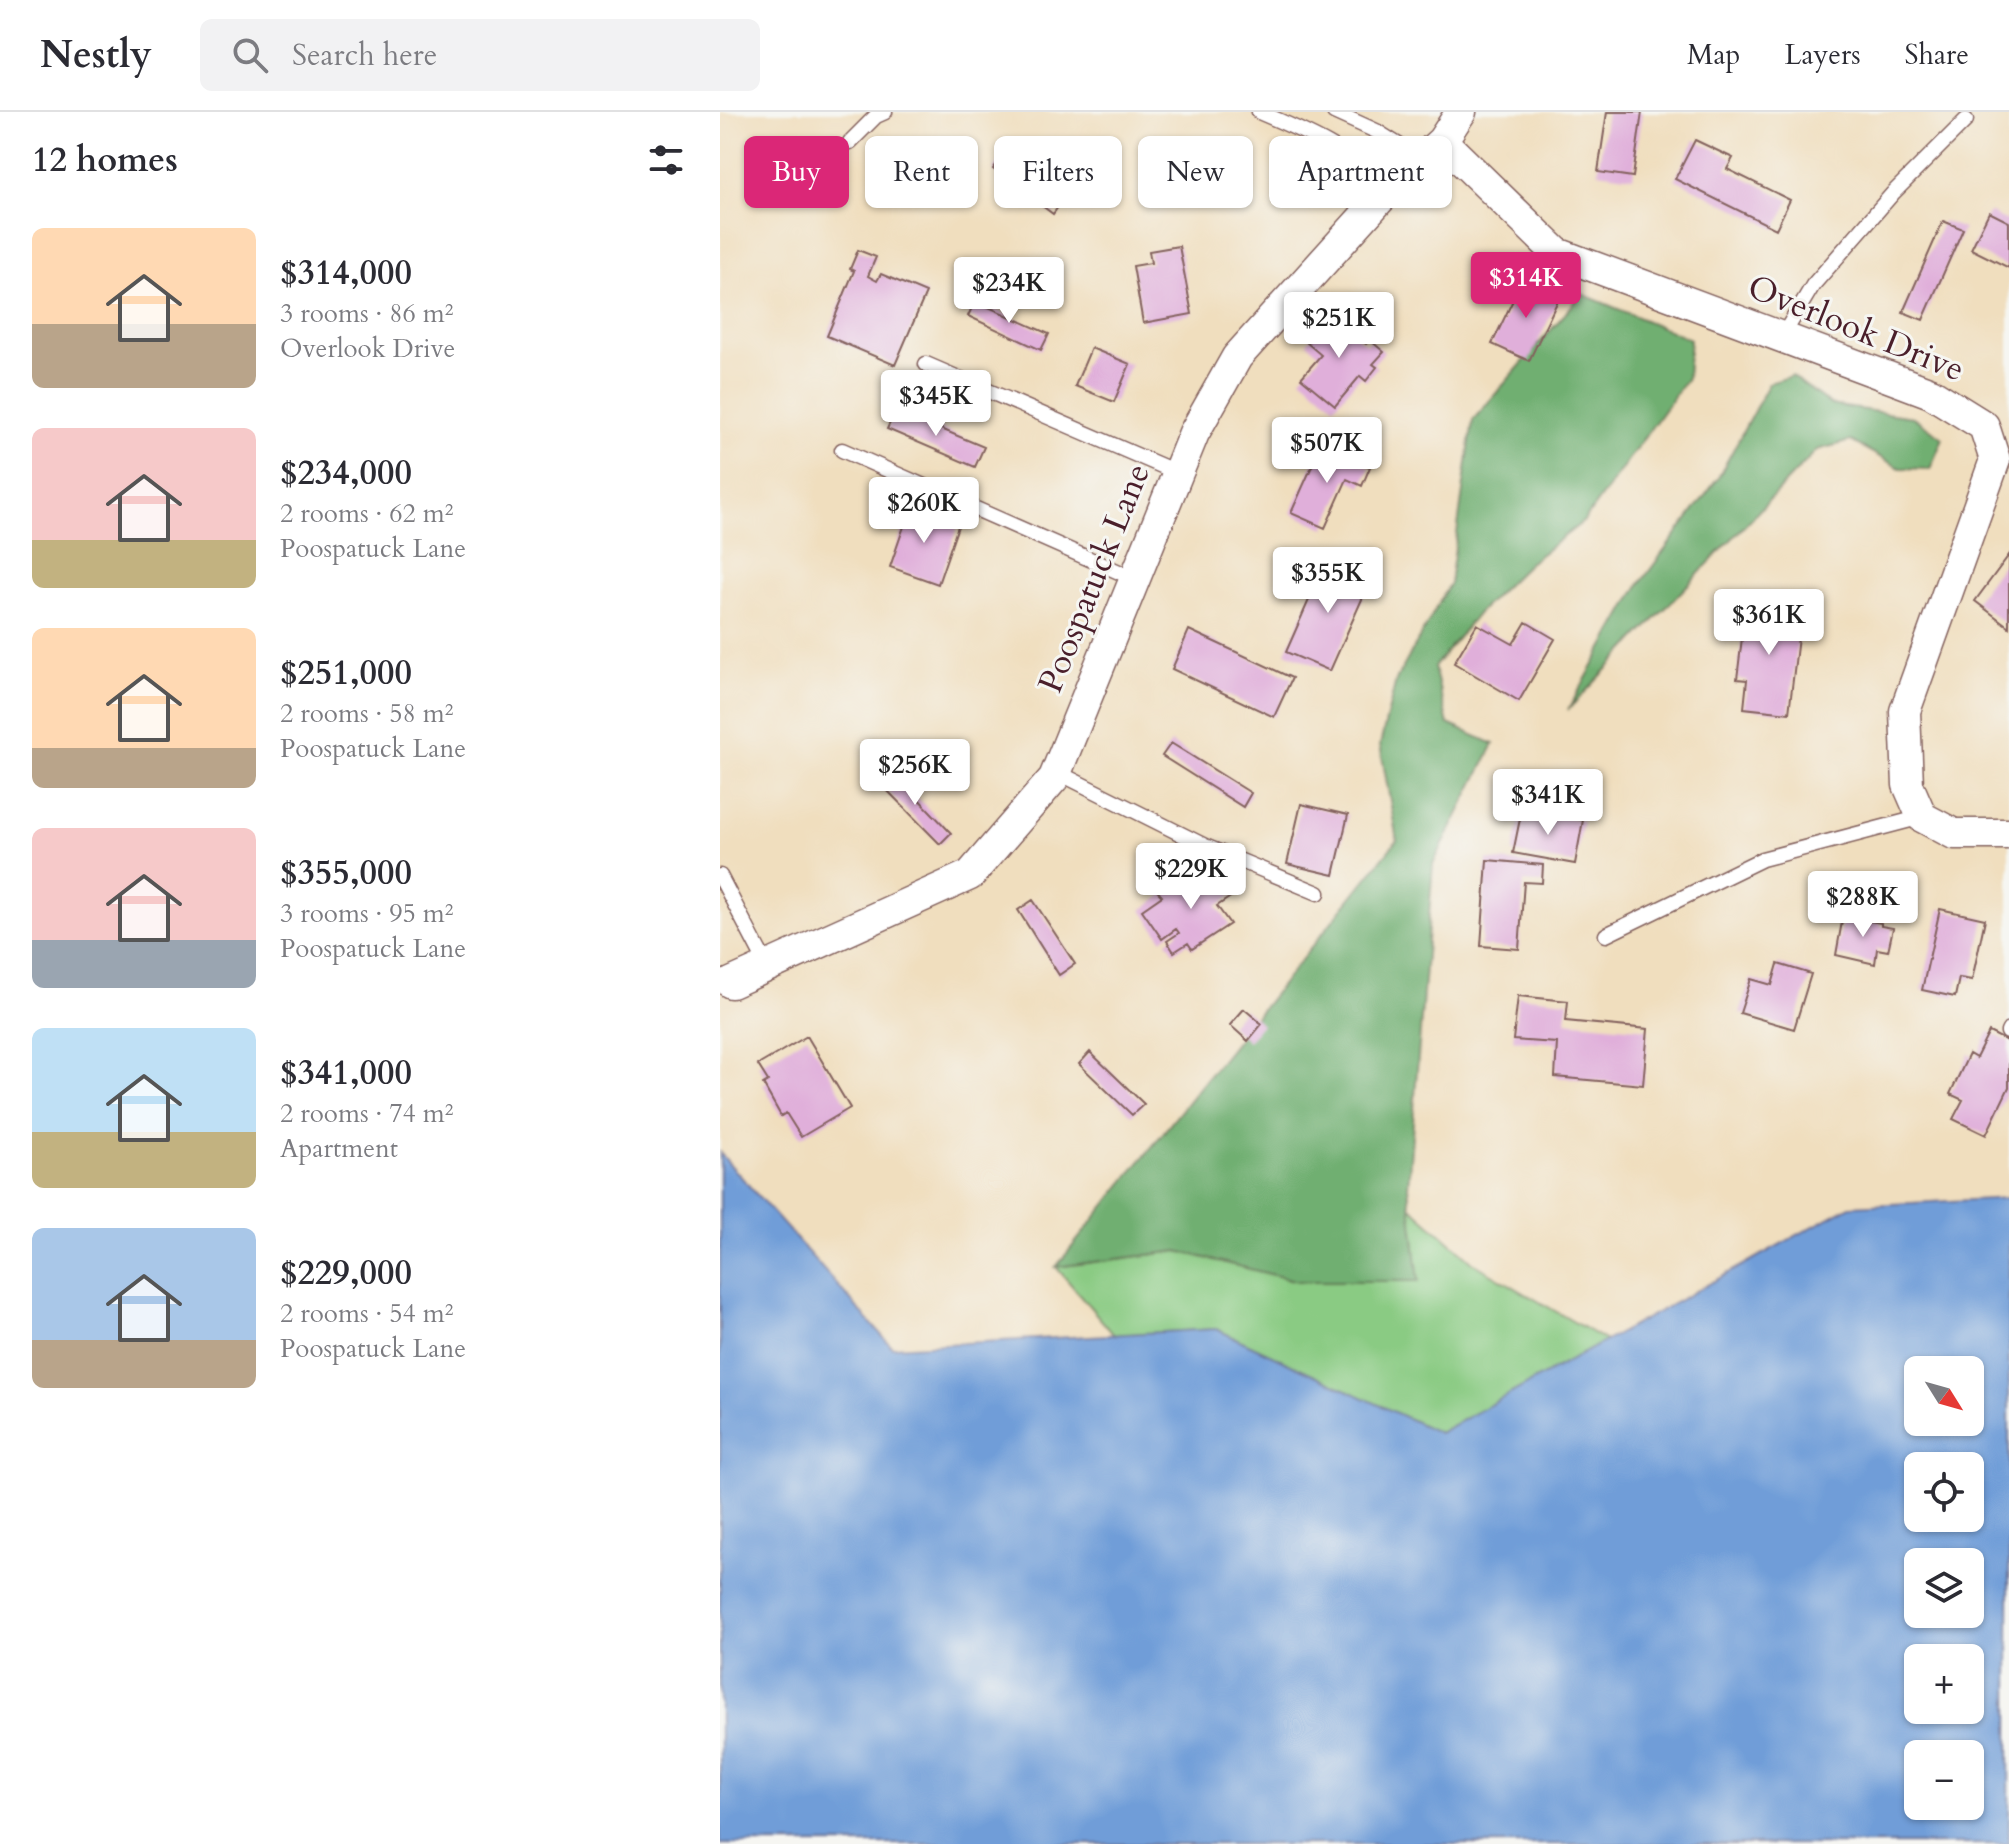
<!DOCTYPE html>
<meta charset="utf-8">
<style>
body{margin:0;font-family:Cardo,serif;background:#f2f2f3;color:#2b2b33;height:100vh;display:flex;flex-direction:column;font-size:30px;white-space:nowrap}
*{box-sizing:border-box;margin:0}
p{font-size:26px;color:#7c7c81}
.icon{flex:none;width:44px;height:44px;fill:none;stroke:currentColor;stroke-width:2;stroke-linecap:round;stroke-linejoin:round}
.map{position:relative;flex:1;overflow:hidden}
.details{display:flex;flex-direction:column;background:#fff;width:720px}
.details>*{flex:none}
.top-card{position:absolute;left:24px;top:24px;width:760px;height:72px;display:flex;gap:16px}
.needle{width:52px;rotate:127deg}
.fabs{position:absolute;left:1184px;top:1244px;display:grid;gap:16px}
.fabs a{display:grid;place-items:center;width:80px;height:80px;border-radius:12px;background:#fff;box-shadow:0 2px 6px #0004;font-size:40px}
.price{position:absolute;translate:-50% -68px;padding:0 18px;border-radius:8px;background:#fff;color:#222;font-size:26px;line-height:52px;filter:drop-shadow(0 2px 4px #0008)}
.price::after{content:'';position:absolute;left:50%;top:48px;width:24px;height:18px;margin-left:-12px;background:inherit;clip-path:polygon(0 0,100% 0,50% 100%)}
.price.current{background:#db2777;color:#fff}
ul{padding:0;list-style:none}
li{display:flex;align-items:center;gap:24px;height:200px;padding:0 32px}
li span{display:grid;place-items:center;flex:none;width:224px;height:160px;border-radius:12px;color:#555}
li>.icon{margin-inline-start:auto}
span .icon{width:96px;height:96px;fill:#fffc;stroke-width:1}
li b{font-size:34px}
h2{display:flex;justify-content:space-between;align-items:center;height:96px;padding:0 32px;font-size:34px}
.chip{padding:0 28px;border-radius:12px;background:#fff;box-shadow:0 2px 6px #0004;font-size:28px;line-height:72px}
.chip.current{background:#db2777;color:#fff}
header{display:flex;align-items:center;gap:48px;box-sizing:border-box;height:112px;padding:0 40px;background:#fff;border-bottom:2px solid #e1e1e2}
header strong{font-size:38px}
nav{display:flex;gap:44px;margin-inline-start:auto;font-size:28px}
.search{width:560px;height:72px;background:#f2f2f3;display:flex;align-items:center;gap:20px;box-sizing:border-box;padding:0 28px;border-radius:12px;color:#7c7c81;font-size:30px}
main{display:flex;flex:1;min-height:0}
.map>svg:first-child{display:block}
.green{fill:#8acb83;stroke:#6a7557;stroke-width:2}
.forest{fill:#6faf71;stroke:#5c674e;stroke-width:2}
.water{fill:#709dd8;stroke:#5d5e82;stroke-width:2;fill-rule:evenodd}
.building{fill:#e0afda}
.lines{fill:none;stroke-linecap:round;stroke-linejoin:round}
.service-casing{stroke:#84625e;stroke-width:17}
.minor-casing{stroke:#84625e;stroke-width:33}
.service{stroke:#fff;stroke-width:14}
.minor{stroke:#fff;stroke-width:30}
.labels{text-anchor:middle;dominant-baseline:central;stroke-width:6;stroke-linejoin:round;paint-order:stroke}
.street-label{font-size:34px;fill:#4a1f2b;stroke:#f6f6f2}
</style>
<header>
<strong>Nestly</strong>
<div class="search"><svg class="icon" aria-label="search" viewBox="0 0 24 24"><circle cx="10" cy="10" r="6"/><path d="M15 15l6 6"/></svg>Search here</div>
<nav><a>Map</a><a>Layers</a><a>Share</a></nav>
</header>
<main>
<section class="details">
<h2>12 homes<svg class="icon" aria-label="filters" viewBox="0 0 24 24"><path d="M4 7h16M4 17h16"/><circle cx="9" cy="7" r="2"/><circle cx="15" cy="17" r="2"/></svg></h2>
<ul>
<li><span style="background:linear-gradient(#ffd9b3 60%,#b9a48a 0)"><svg class="icon" aria-label="home" viewBox="0 0 24 24"><path d="M3 11l9-7 9 7M6 9v11h12V9"/></svg></span><div><b>$314,000</b><p>3 rooms · 86 m²</p><p>Overlook Drive</p></div></li>
<li><span style="background:linear-gradient(#f6c9c9 70%,#c2b280 0)"><svg class="icon" aria-label="home" viewBox="0 0 24 24"><path d="M3 11l9-7 9 7M6 9v11h12V9"/></svg></span><div><b>$234,000</b><p>2 rooms · 62 m²</p><p>Poospatuck Lane</p></div></li>
<li><span style="background:linear-gradient(#ffd9b3 75%,#b9a48a 0)"><svg class="icon" aria-label="home" viewBox="0 0 24 24"><path d="M3 11l9-7 9 7M6 9v11h12V9"/></svg></span><div><b>$251,000</b><p>2 rooms · 58 m²</p><p>Poospatuck Lane</p></div></li>
<li><span style="background:linear-gradient(#f6c9c9 70%,#9aa5b1 0)"><svg class="icon" aria-label="home" viewBox="0 0 24 24"><path d="M3 11l9-7 9 7M6 9v11h12V9"/></svg></span><div><b>$355,000</b><p>3 rooms · 95 m²</p><p>Poospatuck Lane</p></div></li>
<li><span style="background:linear-gradient(#bfe0f5 65%,#c2b280 0)"><svg class="icon" aria-label="home" viewBox="0 0 24 24"><path d="M3 11l9-7 9 7M6 9v11h12V9"/></svg></span><div><b>$341,000</b><p>2 rooms · 74 m²</p><p>Apartment</p></div></li>
<li><span style="background:linear-gradient(#a9c7e8 70%,#b9a48a 0)"><svg class="icon" aria-label="home" viewBox="0 0 24 24"><path d="M3 11l9-7 9 7M6 9v11h12V9"/></svg></span><div><b>$229,000</b><p>2 rooms · 54 m²</p><p>Poospatuck Lane</p></div></li>
</ul>
</section>
<div class="map">
<svg width="1289" height="1732" viewBox="0 0 1289 1732">
<rect width="100%" height="100%" fill="#f6f6f2"/>
<filter id="ink" filterUnits="userSpaceOnUse"><feTurbulence type="fractalNoise" baseFrequency=".0125" numOctaves="2"/><feDisplacementMap in="SourceGraphic" scale="16" xChannelSelector="R" yChannelSelector="G"/><feConvolveMatrix kernelMatrix="1 2 1 2 8 2 1 2 1" color-interpolation-filters="sRGB"/></filter>
<filter id="wash" filterUnits="userSpaceOnUse"><feTurbulence type="fractalNoise" baseFrequency=".006" numOctaves="4" result="noise"/><feDisplacementMap in="SourceGraphic" scale="32" xChannelSelector="R" yChannelSelector="G"/><feGaussianBlur stdDeviation="1.8" result="paint"/><feColorMatrix in="noise" values="0 0 0 0 0 0 0 0 0 0 0 0 0 0 0 0 0 1.4 0 .05"/><feComposite in="paint" operator="in"/></filter>
<g filter="url(#wash)">
<rect width="100%" height="100%" fill="#f0debe"/>
<path class="green" d="M 690,1094 L 755,1152 L 886,1229 L 719,1321 L 496,1217 L 394,1223 L 336,1155 L 458,1139 L 578,1169 L 698,1169 Z"/>
<path class="forest" d="M 862,182 L 970,227 L 967,266 L 864,409 L 808,452 L 758,501 L 714,555 L 728,612 L 774,632 L 713,752 L 688,1075 L 699,1169 L 578,1169 L 458,1139 L 336,1155 L 677,728 L 660,633 L 676,568 L 730,471 L 753,308 Z
M 1072,264 L 1111,293 L 1193,305 L 1223,326 L 1210,357 L 1180,356 L 1131,329 L 1097,338 L 848,598 L 919,473 L 998,366 L 1049,271 Z"/>
<path class="water" d="M 0,1041 L 172,1235 L 496,1217 L 719,1321 L 1130,1094 L 1289,1086 L 1289,1732 L 0,1732 ZM 1198,1258 L 1250,1258 L 1250,1310 L 1198,1310 ZM 1198,1354 L 1250,1354 L 1250,1406 L 1198,1406 ZM 1198,1450 L 1250,1450 L 1250,1502 L 1198,1502 ZM 1198,1546 L 1250,1546 L 1250,1598 L 1198,1598 ZM 1198,1642 L 1250,1642 L 1250,1694 L 1198,1694 Z"/>
<g id="blocks">
<path class="building" d="M 887,0 L 922,0 L 913,65 L 878,60 Z
M 975,28 L 1013,46 L 1007,57 L 1070,88 L 1056,117 L 955,67 Z
M 292,32 L 313,47 L 325,32 L 350,51 L 354,46 L 366,55 L 333,102 L 273,57 Z
M 1269,100 L 1289,110 L 1289,156 L 1251,137 Z
M 1223,109 L 1243,117 L 1203,208 L 1183,200 Z
M 459,134 L 472,202 L 423,211 L 413,154 L 431,151 L 429,139 Z
M 138,138 L 156,145 L 148,164 L 157,169 L 161,162 L 206,181 L 175,253 L 107,224 L 134,159 L 130,157 Z
M 803,167 L 840,184 L 809,249 L 772,232 Z
M 255,189 L 329,222 L 321,238 L 248,204 Z
M 610,203 L 646,232 L 650,228 L 664,240 L 653,252 L 657,255 L 646,269 L 640,264 L 615,294 L 581,266 L 601,243 L 587,231 Z
M 371,236 L 410,252 L 394,290 L 355,274 Z
M 176,298 L 264,335 L 255,355 L 167,317 Z
M 601,334 L 650,355 L 642,374 L 627,367 L 605,416 L 571,401 Z
M 191,394 L 239,411 L 218,472 L 170,455 Z
M 1289,443 L 1289,515 L 1255,489 Z
M 607,447 L 651,467 L 610,559 L 566,540 Z
M 1026,493 L 1081,500 L 1069,601 L 1024,596 L 1027,568 L 1017,567 Z
M 806,510 L 835,527 L 799,589 L 734,551 L 757,512 L 793,532 Z
M 469,518 L 572,566 L 554,605 L 452,557 Z
M 451,631 L 531,681 L 523,695 L 442,644 Z
M 171,658 L 231,721 L 220,732 L 158,669 Z
M 581,692 L 628,703 L 614,763 L 567,752 Z
M 802,697 L 863,708 L 855,752 L 793,741 Z
M 767,748 L 823,753 L 822,771 L 804,770 L 799,837 L 761,834 Z
M 506,757 L 521,778 L 497,794 L 510,812 L 472,837 L 468,831 L 454,840 L 447,829 L 459,821 L 456,817 L 442,827 L 422,798 L 442,784 L 438,780 L 462,764 L 473,781 Z
M 313,788 L 355,852 L 339,863 L 298,798 Z
M 1220,797 L 1265,807 L 1252,868 L 1239,866 L 1235,885 L 1202,878 Z
M 1123,804 L 1161,811 L 1161,814 L 1173,816 L 1168,839 L 1157,837 L 1155,852 L 1116,843 Z
M 1058,852 L 1091,862 L 1074,917 L 1020,901 L 1031,867 L 1052,873 Z
M 798,884 L 848,889 L 846,909 L 928,917 L 923,973 L 835,965 L 837,931 L 793,928 Z
M 524,897 L 542,912 L 528,929 L 510,913 Z
M 1269,920 L 1289,930 L 1289,975 L 1266,1023 L 1233,1007 L 1243,988 L 1230,982 L 1249,942 L 1256,946 Z
M 87,924 L 130,996 L 81,1025 L 66,1001 L 61,1004 L 43,972 L 48,969 L 38,953 Z
M 370,940 L 424,992 L 412,1003 L 359,952 Z"/>
</g>
</g>
<g filter="url(#ink)">
<use href="#blocks" fill-opacity="0" stroke="#84625e" stroke-width="2"/>
<g class="lines">
<g class="service-casing">
<path id="service" d="M 539,0 C 591,22 628,39 670,76
M 614,0 L 656,19 L 701,47
M 130,30 L 156,4 L 165,0
M 1062,225 L 1093,173 L 1174,80 L 1246,8
M 206,252 L 458,361
M 122,338 L 415,467
M 337,660 L 485,734 L 598,781
M 0,764 L 47,854
M 886,823 L 1042,747 L 1202,705
M 1288,920 L 1289,918"/>
</g>
<g class="minor-casing">
<path id="minor" d="M 722,29 L 837,141 L 1211,281 L 1264,314 L 1275,348 L 1185,599 L 1188,673 L 1202,705 L 1234,722 L 1289,722
M 11,871 L 250,763 L 334,666 L 474,321 L 517,245 L 670,76 L 722,29 L 741,0"/>
</g>
<use href="#service" class="service"/>
<use href="#minor" class="minor"/>
</g>
</g>
<g class="labels">
<g class="street-label">
<text transform="translate(1136 216) rotate(22)">Overlook Drive</text>
<text transform="translate(374 466) rotate(-68)">Poospatuck Lane</text>
</g>
</g>
</svg>
<div class="fabs">
<a><svg class="needle" viewBox="-14 -14 28 28"><path d="M0-13l5 13h-10z" fill="#e53935"/><path d="M0 13l5-13h-10z" fill="#7c7c81"/></svg></a>
<a><svg class="icon" aria-label="locate" viewBox="0 0 24 24"><circle cx="12" cy="12" r="6"/><path d="M12 2v4M12 18v4M2 12h4M18 12h4"/></svg></a>
<a><svg class="icon" aria-label="layers" viewBox="0 0 24 24"><path d="M12 4l9 5-9 5-9-5zM3 14l9 5 9-5"/></svg></a>
<a>+</a>
<a>−</a>
</div>
<b class="price current" style="left:806px;top:208px">$314K</b>
<b class="price" style="left:289px;top:213px">$234K</b>
<b class="price" style="left:619px;top:248px">$251K</b>
<b class="price" style="left:216px;top:326px">$345K</b>
<b class="price" style="left:607px;top:373px">$507K</b>
<b class="price" style="left:204px;top:433px">$260K</b>
<b class="price" style="left:608px;top:503px">$355K</b>
<b class="price" style="left:1049px;top:545px">$361K</b>
<b class="price" style="left:195px;top:695px">$256K</b>
<b class="price" style="left:828px;top:725px">$341K</b>
<b class="price" style="left:471px;top:799px">$229K</b>
<b class="price" style="left:1143px;top:827px">$288K</b>
<div class="top-card">
<a class="chip current">Buy</a>
<a class="chip">Rent</a>
<a class="chip">Filters</a>
<a class="chip">New</a>
<a class="chip">Apartment</a>
</div>
</div>
</main>
